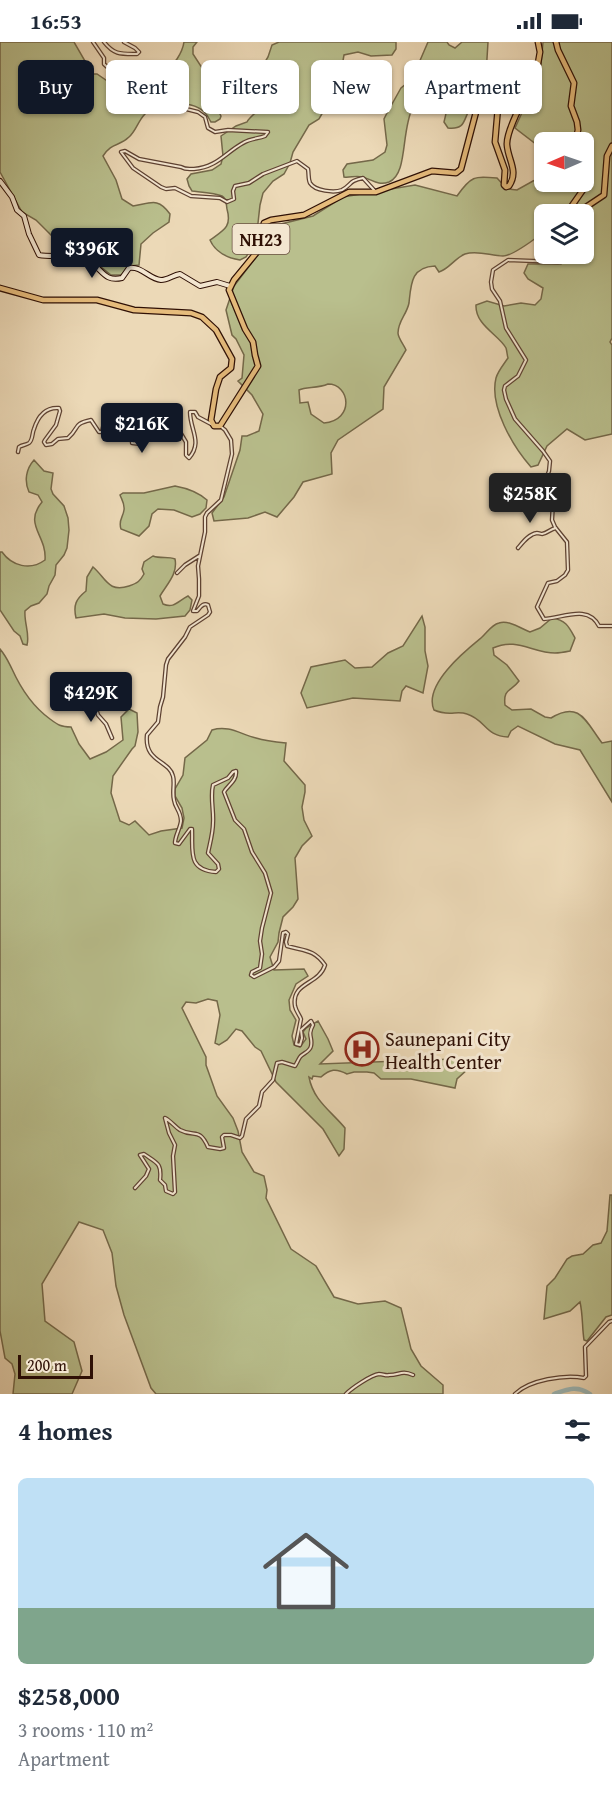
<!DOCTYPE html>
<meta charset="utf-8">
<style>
body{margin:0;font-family:"Gentium Book Plus",serif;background:#f2f2f3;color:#1f2937;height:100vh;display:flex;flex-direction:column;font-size:22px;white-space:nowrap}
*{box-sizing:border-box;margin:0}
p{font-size:20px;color:#747a83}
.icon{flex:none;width:33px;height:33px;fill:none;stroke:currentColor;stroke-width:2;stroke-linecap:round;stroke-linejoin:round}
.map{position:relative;height:1352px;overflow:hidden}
.side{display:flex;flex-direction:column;background:#fff;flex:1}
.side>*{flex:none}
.banner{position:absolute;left:18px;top:18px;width:576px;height:54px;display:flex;gap:12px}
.needle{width:39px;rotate:268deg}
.tools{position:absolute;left:534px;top:90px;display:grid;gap:12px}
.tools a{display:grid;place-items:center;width:60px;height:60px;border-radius:9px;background:#fff;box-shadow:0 2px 4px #0004;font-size:30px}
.scale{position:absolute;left:18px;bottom:15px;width:75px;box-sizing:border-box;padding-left:6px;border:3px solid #2f1005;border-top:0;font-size:16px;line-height:21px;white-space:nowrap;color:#2f1005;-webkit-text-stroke:4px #f3e6d0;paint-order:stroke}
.price{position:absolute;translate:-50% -51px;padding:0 14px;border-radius:6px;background:#111827;color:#fff;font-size:20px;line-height:39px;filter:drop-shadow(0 2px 3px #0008)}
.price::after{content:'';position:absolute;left:50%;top:36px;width:18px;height:14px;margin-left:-9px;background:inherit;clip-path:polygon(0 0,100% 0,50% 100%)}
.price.active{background:#222;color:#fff}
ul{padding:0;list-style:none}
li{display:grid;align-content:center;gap:12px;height:318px;padding:0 18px}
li+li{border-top:2px solid #e0e1e3}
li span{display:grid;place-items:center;height:186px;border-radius:9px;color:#555}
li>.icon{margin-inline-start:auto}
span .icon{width:108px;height:108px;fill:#fffc;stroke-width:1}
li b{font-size:26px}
h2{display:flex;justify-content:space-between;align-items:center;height:72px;padding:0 18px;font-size:26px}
.pill{padding:0 21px;border-radius:9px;background:#fff;box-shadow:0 2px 4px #0004;font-size:21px;line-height:54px}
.pill.active{background:#111827;color:#fff}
.status{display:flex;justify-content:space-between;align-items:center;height:42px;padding:0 30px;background:#fff;direction:ltr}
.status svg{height:16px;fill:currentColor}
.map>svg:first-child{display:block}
.green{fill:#b9bf8d;stroke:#746849;stroke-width:1.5;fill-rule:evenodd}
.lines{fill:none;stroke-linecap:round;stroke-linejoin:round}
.river{stroke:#9cb8b8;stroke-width:4.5}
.street-casing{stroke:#5e4232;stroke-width:4.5}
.secondary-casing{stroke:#2f1005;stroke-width:6}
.primary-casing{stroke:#2f1005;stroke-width:7}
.street{stroke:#f3e6d0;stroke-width:2}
.secondary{stroke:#f3e6d0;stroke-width:4}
.primary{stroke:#e6bc7c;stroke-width:4.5}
.labels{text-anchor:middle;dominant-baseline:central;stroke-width:6;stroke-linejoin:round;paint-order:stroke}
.shield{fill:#f3e6d0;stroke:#6a5042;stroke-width:1.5}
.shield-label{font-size:18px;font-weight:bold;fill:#2f1005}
.poi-label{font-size:20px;fill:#2f1005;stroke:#f3e6d0;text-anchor:start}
</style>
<div class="status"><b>16:53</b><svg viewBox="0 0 49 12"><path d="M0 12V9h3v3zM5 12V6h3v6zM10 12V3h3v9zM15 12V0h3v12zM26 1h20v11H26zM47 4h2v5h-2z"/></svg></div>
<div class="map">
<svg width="612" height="1352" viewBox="0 0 612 1352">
<rect width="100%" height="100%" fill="#ecd9b7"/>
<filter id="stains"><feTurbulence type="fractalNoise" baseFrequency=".00333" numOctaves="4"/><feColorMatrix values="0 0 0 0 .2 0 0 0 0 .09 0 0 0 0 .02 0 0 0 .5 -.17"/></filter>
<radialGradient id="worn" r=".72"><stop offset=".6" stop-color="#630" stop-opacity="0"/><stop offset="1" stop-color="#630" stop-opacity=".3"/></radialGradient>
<path class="green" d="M 0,0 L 74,0 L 85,19 L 90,32 L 97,32 L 119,47 L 127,46 C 130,40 132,34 138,31 C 153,24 166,33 177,17 C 181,11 183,7 184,0 L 197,0 L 193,5 L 193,12 L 208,35 L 214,61 L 221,74 L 220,77 L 215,80 L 211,80 C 209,77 208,74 206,72 C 194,57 158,59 145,72 C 138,79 136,89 129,95 C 119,105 112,100 103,114 L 116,138 L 122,157 L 133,164 C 151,161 158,155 170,172 L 169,180 L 153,191 L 141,202 L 139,223 L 131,224 L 121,233 L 111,233 L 101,225 L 97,208 L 86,197 L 71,204 L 61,203 L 36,178 L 22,170 L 0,130 Z
M 279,0 L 396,0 L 396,7 L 392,13 L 371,14 L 358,10 L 344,13 L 341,30 L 332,46 L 330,58 L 319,77 L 309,83 L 293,110 L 290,121 L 284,132 L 273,139 L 263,151 L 260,163 L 258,181 L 253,192 L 253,204 L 246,215 L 240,218 C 228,216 215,210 210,198 C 224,188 232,185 227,167 C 226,162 227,157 222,154 C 216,151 200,150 192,149 L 189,144 L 187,137 L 191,132 L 212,128 L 221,122 L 223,114 L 221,94 L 236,84 L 247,80 C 252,70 278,59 267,45 C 264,40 260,38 257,34 L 260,24 L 265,20 L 268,15 L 272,3 Z
M 428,0 L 447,0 L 449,3 L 455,6 L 462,0 L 488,0 L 485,49 C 481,55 476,59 471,65 C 463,76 467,88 448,86 L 444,80 C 447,68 450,57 441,47 C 390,49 416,129 389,140 C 377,144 372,137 362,135 C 356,133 350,136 344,135 L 343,128 L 347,122 L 373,118 L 385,110 L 387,103 L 384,77 L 387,71 L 401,46 L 412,37 Z
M 543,0 L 612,0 L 612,296 L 610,300 L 612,303 L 612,392 L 585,398 L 567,387 L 547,404 L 538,423 L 531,425 C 513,405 489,364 496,336 C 498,329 504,322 508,316 C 507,313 507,309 506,306 C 499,293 475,283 476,263 L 487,259 L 504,264 L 521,261 L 535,263 L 541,257 L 543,246 L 528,237 L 524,231 L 528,222 L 561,222 L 570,214 L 570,212 L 584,212 L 584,172 L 544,172 L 544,192 L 540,193 C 532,199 512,214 503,214 C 491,214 478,208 465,212 C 455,216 449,227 439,230 L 435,224 C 411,225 411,242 409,261 C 407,272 398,279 398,291 C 398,296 404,303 406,308 L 384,345 L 383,367 L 338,398 L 331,411 L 332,432 L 303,440 L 294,455 L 277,475 L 265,470 L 248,476 L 214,479 L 212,471 L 224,455 L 240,408 L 242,394 L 247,394 L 259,389 L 263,372 L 252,353 L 238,339 L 242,336 L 244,313 L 236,297 L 232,293 L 226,268 L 234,244 L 260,210 L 266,190 L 277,183 L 313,174 L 343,155 L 415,143 L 457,154 C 471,134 474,134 497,136 L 507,147 L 517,148 L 533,139 L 544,135 L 544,140 L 584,140 L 584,100 L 544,100 L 544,120 L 537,103 L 515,86 L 526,62 L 539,45 ZM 328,342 C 350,342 355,378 324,381 L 311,372 L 308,360 L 300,361 L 299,348 C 306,344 317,347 328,342 Z
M 34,418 L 44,429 L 53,431 L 51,447 L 53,452 L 64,464 L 68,476 L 69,488 L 67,506 L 64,513 L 56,523 L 55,533 L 49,544 L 47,552 L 39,561 L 31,564 L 25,569 C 24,581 30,592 27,603 L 23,602 L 20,594 L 14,589 L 0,568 L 0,510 L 2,510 C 12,524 30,529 45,518 C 47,493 23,483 42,460 L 38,453 L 29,450 C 24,439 26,427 34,418 Z
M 175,444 C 186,446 199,451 207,458 L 206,466 L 200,472 L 192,475 L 174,468 L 158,467 L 152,472 L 149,484 L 139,494 L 121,487 C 118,478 123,476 124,468 C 125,462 122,458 120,453 L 123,451 L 144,451 Z
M 153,514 C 161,517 168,514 175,517 C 178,532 167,542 160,554 L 163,562 C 174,567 178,559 188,554 L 192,558 L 190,568 L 185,574 L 156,577 L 125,576 L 104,572 L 76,576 C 73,563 76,557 86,549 L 87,535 L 93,525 C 106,536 108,551 129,544 C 138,541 140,539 144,532 L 142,527 L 144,520 Z
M 422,574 L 425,585 L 425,609 L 428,624 L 423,651 L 406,644 L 402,649 L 400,659 L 353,656 L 307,666 L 301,651 L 311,625 L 345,618 L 355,626 L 372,625 L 388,611 L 403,604 Z
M 552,576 C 566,578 569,585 575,596 L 570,609 C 565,610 560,611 555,611 C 533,611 516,595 493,606 L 494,613 L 507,623 L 519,639 C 511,650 503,646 505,663 L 512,668 L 531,667 L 545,675 L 551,676 C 580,658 586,680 602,701 L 612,699 L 612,760 L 580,708 L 555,702 L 518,684 L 511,689 L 508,695 C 485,694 486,678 467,672 C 456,668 450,675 434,668 C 423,643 465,609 481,596 C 487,591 491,583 499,581 C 509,578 520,586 530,590 L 540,586 Z
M 0,607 C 6,614 8,619 12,627 C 21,647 32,664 50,677 C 58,683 61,685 71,685 L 79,702 L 90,717 L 106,710 L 123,698 L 121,675 L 129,667 L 137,671 L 138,690 L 135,704 L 132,707 L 113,734 L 111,751 L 120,779 L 129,783 L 135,779 L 149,793 L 161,789 L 182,786 L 184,776 L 182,766 L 175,754 L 175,747 L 183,733 L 185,716 L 207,698 L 212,688 C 229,683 240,692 256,696 C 266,699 276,700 286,701 L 284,719 L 305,743 L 305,750 L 302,765 L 304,778 L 312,794 L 302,804 L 295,816 L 298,857 L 293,865 L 283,875 L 279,891 L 278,900 L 270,915 L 274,928 L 304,927 L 308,934 L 296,942 L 289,958 L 290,968 L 296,978 L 292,994 L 294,1003 L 300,1005 L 306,997 L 303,990 L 306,986 L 318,979 L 328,997 L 333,1009 L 320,1022 L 480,1016 L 457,1037 L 455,1046 L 411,1037 L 381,1037 L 374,1031 L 367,1030 L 354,1030 L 347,1032 C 336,1026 330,1027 321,1035 L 313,1034 L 312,1037 L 309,1035 C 313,1058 331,1069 345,1086 L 344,1107 L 339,1114 L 323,1087 L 276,1040 L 261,1009 L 255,1005 L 242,989 L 236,987 L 227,998 L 219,1003 L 215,1001 L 220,973 L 217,959 L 208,957 L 196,961 L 186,960 L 182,966 L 206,1015 L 206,1023 L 217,1054 L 233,1076 L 238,1089 L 242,1110 L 254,1130 L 264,1134 L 267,1148 L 266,1156 L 291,1207 L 316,1224 L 334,1255 L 358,1262 L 385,1259 L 401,1266 L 411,1307 L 421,1324 L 443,1343 L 443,1352 L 156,1352 L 151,1346 L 124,1273 L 116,1244 L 112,1211 L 103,1188 L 79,1180 L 42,1242 L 45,1279 L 74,1300 L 82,1329 L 72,1352 L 13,1352 L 15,1332 L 12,1322 L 5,1316 L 0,1289 Z
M 610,1153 L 612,1153 L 612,1273 L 606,1275 L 587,1299 L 584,1298 C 582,1285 583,1273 580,1260 L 570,1269 L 544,1277 L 547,1244 L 555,1236 L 567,1217 L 572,1214 L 583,1212 L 593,1203 L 601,1201 L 607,1189 Z"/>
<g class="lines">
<path class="river" d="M 554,1352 C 568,1347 577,1343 590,1352"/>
<g class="street-casing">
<path id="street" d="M 93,0 L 104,16 L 104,22 L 116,33 L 121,41 L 126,57 L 157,67 L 171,65 L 182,66 L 198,70 L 205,75 L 208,86 L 215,90 L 228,88 L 268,90 L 265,94 C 258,97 251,96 243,101 C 225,111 217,125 194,127 C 189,127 186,128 181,125 L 139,117 L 125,109 L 121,110 L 133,126 L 161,145 L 166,147 L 175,146 L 191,154 L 220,156 L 227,160 L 234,157 L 233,149 L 235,144 L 249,141 L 263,132 L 297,119 L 308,127 C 309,132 308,137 310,141 C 315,149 334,151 342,148 C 352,143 348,139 363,136 L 374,148
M 104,0 C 114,13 121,12 137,12 L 139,10 L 135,6 L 124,0
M 562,212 L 558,220 L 508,218 L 493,228 L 491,240 L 492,247 L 500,259 L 506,286 L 526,318 L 518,334 L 505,344 L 504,348 L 506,357 L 515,377 L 543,409 L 550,419 L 549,429 L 544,442 L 553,461 L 552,478 L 555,485 L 567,500 L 568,528 L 565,533 L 557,539 L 548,541 L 537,565 L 544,577 C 563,576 588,562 599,584 L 612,584
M 18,410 L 19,405 C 22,403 26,403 29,401 C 33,398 32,391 34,387 C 38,374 45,365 59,366 L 60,369 L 56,383 L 45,398 L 44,400 L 46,403 L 52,402 L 58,397 L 68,396 C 80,386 72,382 91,378 L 99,390 L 102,390 L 105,376 L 108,372 L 111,375 L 111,395 L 113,397 C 123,391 121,382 120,372 L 122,369 L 132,380 L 132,401 L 141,402 C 150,392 143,378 146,367 L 180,390 L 186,400 L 186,413 L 189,416 C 203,400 190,388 190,370 L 195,370 L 198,375 L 213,383
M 518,506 C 523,500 529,492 537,491 C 539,491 541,492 542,492 C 548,491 550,487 556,486
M 177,531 L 185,523 L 199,514
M 94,659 L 98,673 L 106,682 L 112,696
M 135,1146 L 146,1134 L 149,1127 L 140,1113 L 144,1112 C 157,1121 162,1121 160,1138 L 165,1143 L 166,1149 L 173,1152 L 175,1150 L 173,1114 L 175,1103 L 169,1091 L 165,1076 C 171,1079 175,1085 180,1088 C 195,1096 199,1085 208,1105 L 220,1107 L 224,1106 L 222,1095 L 224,1093 L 231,1093 L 240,1096 L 242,1094 L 246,1077 L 259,1064 L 262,1050 L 273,1038 L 277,1021 L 282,1020 L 295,1024 C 297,1021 298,1018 300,1015 C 303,1011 310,1010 311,1004 C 313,995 307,994 313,983 L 311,979 L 301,988 L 302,996 L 300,1003 L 296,1002 L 301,977 C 299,972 296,969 295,964 C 291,940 319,943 325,923 C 314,907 304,909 287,904 L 286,900 L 288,892 L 286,890 L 283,891 L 279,919 L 274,925 L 254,935 L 251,933 L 252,930 L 260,926 L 262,912 L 260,899 L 262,886 L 271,851 L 265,831 L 252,810 L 244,787 L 235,778 L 224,750 C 228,743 237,739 236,729 L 233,730 L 228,736 L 213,743 C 210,755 214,769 213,781 C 213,791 210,801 208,811 L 218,822 L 219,827 L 216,830 C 187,828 193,809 192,787 L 190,787 L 179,802 L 175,801 C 175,794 180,787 181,779 C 181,769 175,766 174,758 C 172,750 175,741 173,734 C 169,718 144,720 147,693 L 158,680 L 160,665 L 163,655 L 166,623 L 168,617 L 185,595 L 190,585 L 208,573 L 210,570 L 208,563 C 203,560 200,566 197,569 L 193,569 L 199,554 L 199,537 L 198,524 L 205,490 L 205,475 L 207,471 L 221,458 L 232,412 L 231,398 L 225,388 L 220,384
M 346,1352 C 352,1346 371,1333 379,1332 C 383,1332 386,1334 389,1333 C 400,1333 401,1328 413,1333
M 515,1352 C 529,1338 565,1332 584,1336 L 586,1334 L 585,1305 L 609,1280 L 612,1279"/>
</g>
<g class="secondary-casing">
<path id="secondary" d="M 0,139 L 12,155 L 17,168 L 24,174 L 29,192 L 39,213 C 56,216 75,210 90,220 C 103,228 104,240 122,236 L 129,226 C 142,224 149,237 161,238 C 168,238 173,233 180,232 L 200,244 L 217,240 L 230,244"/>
</g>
<g class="primary-casing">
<path id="primary" d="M 556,0 L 558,8 L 574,41 L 571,64 L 577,80 L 578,88 L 575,100
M 571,172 L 571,165 L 585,145 L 584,136
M 584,173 L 586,165 L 604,153 L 607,114 L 612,104
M 553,212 L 561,212
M 0,246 L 43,258 L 97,258 L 134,268 L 191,271 L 202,275 L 216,288 L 232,317 L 231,326 L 220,335 L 216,347 L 211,378 L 214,384 L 220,384 L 258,324 L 255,313 L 253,300 L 245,287 L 229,248 L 234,238 L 257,210 L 264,181 L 271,178 L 304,173 L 349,150 L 376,150 L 432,129 L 456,131 L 461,127 L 476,70 C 481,61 490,56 498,65 L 495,100 L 505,128 L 504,143 L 506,145 L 509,144 C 519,129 508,118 507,103 C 506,93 518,67 524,58 C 528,53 533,50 537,44 L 537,27 L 540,10 L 538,0"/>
</g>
<use href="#street" class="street"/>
<use href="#secondary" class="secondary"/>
<use href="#primary" class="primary"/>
</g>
<defs>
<g id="hospital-ring" transform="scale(1.725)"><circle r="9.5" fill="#f3e6d0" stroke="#8f2418" stroke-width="1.5"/><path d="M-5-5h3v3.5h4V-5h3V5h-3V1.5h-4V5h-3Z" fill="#8f2418"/></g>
</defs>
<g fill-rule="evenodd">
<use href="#hospital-ring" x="362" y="1007"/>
</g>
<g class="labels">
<rect class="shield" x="232.5" y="182" width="57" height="30" rx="4.5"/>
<g class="shield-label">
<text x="261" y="197">NH23</text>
</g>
<g class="poi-label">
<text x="385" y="996">Saunepani City<tspan x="385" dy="23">Health Center</tspan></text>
</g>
</g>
<rect width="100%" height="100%" filter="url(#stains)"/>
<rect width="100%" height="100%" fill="url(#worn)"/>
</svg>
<div class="tools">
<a><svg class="needle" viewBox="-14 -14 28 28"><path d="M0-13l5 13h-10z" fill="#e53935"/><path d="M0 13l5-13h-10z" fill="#747a83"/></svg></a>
<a><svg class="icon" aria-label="layers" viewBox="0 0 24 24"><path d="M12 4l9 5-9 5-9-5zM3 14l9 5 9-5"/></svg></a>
</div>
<div class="scale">200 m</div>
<b class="price" style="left:92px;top:237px">$396K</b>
<b class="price" style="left:142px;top:412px">$216K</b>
<b class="price active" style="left:530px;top:482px">$258K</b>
<b class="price" style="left:91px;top:681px">$429K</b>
<div class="banner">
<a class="pill active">Buy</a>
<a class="pill">Rent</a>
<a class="pill">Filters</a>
<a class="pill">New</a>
<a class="pill">Apartment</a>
</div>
</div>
<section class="side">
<h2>4 homes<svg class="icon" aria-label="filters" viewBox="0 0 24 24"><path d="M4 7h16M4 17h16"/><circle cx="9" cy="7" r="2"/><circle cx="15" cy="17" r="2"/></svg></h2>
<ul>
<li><span style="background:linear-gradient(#bfe0f5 70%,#7fa58c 0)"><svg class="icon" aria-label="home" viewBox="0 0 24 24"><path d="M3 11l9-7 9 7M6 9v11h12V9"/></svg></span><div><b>$258,000</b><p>3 rooms · 110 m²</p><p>Apartment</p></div></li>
</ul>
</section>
